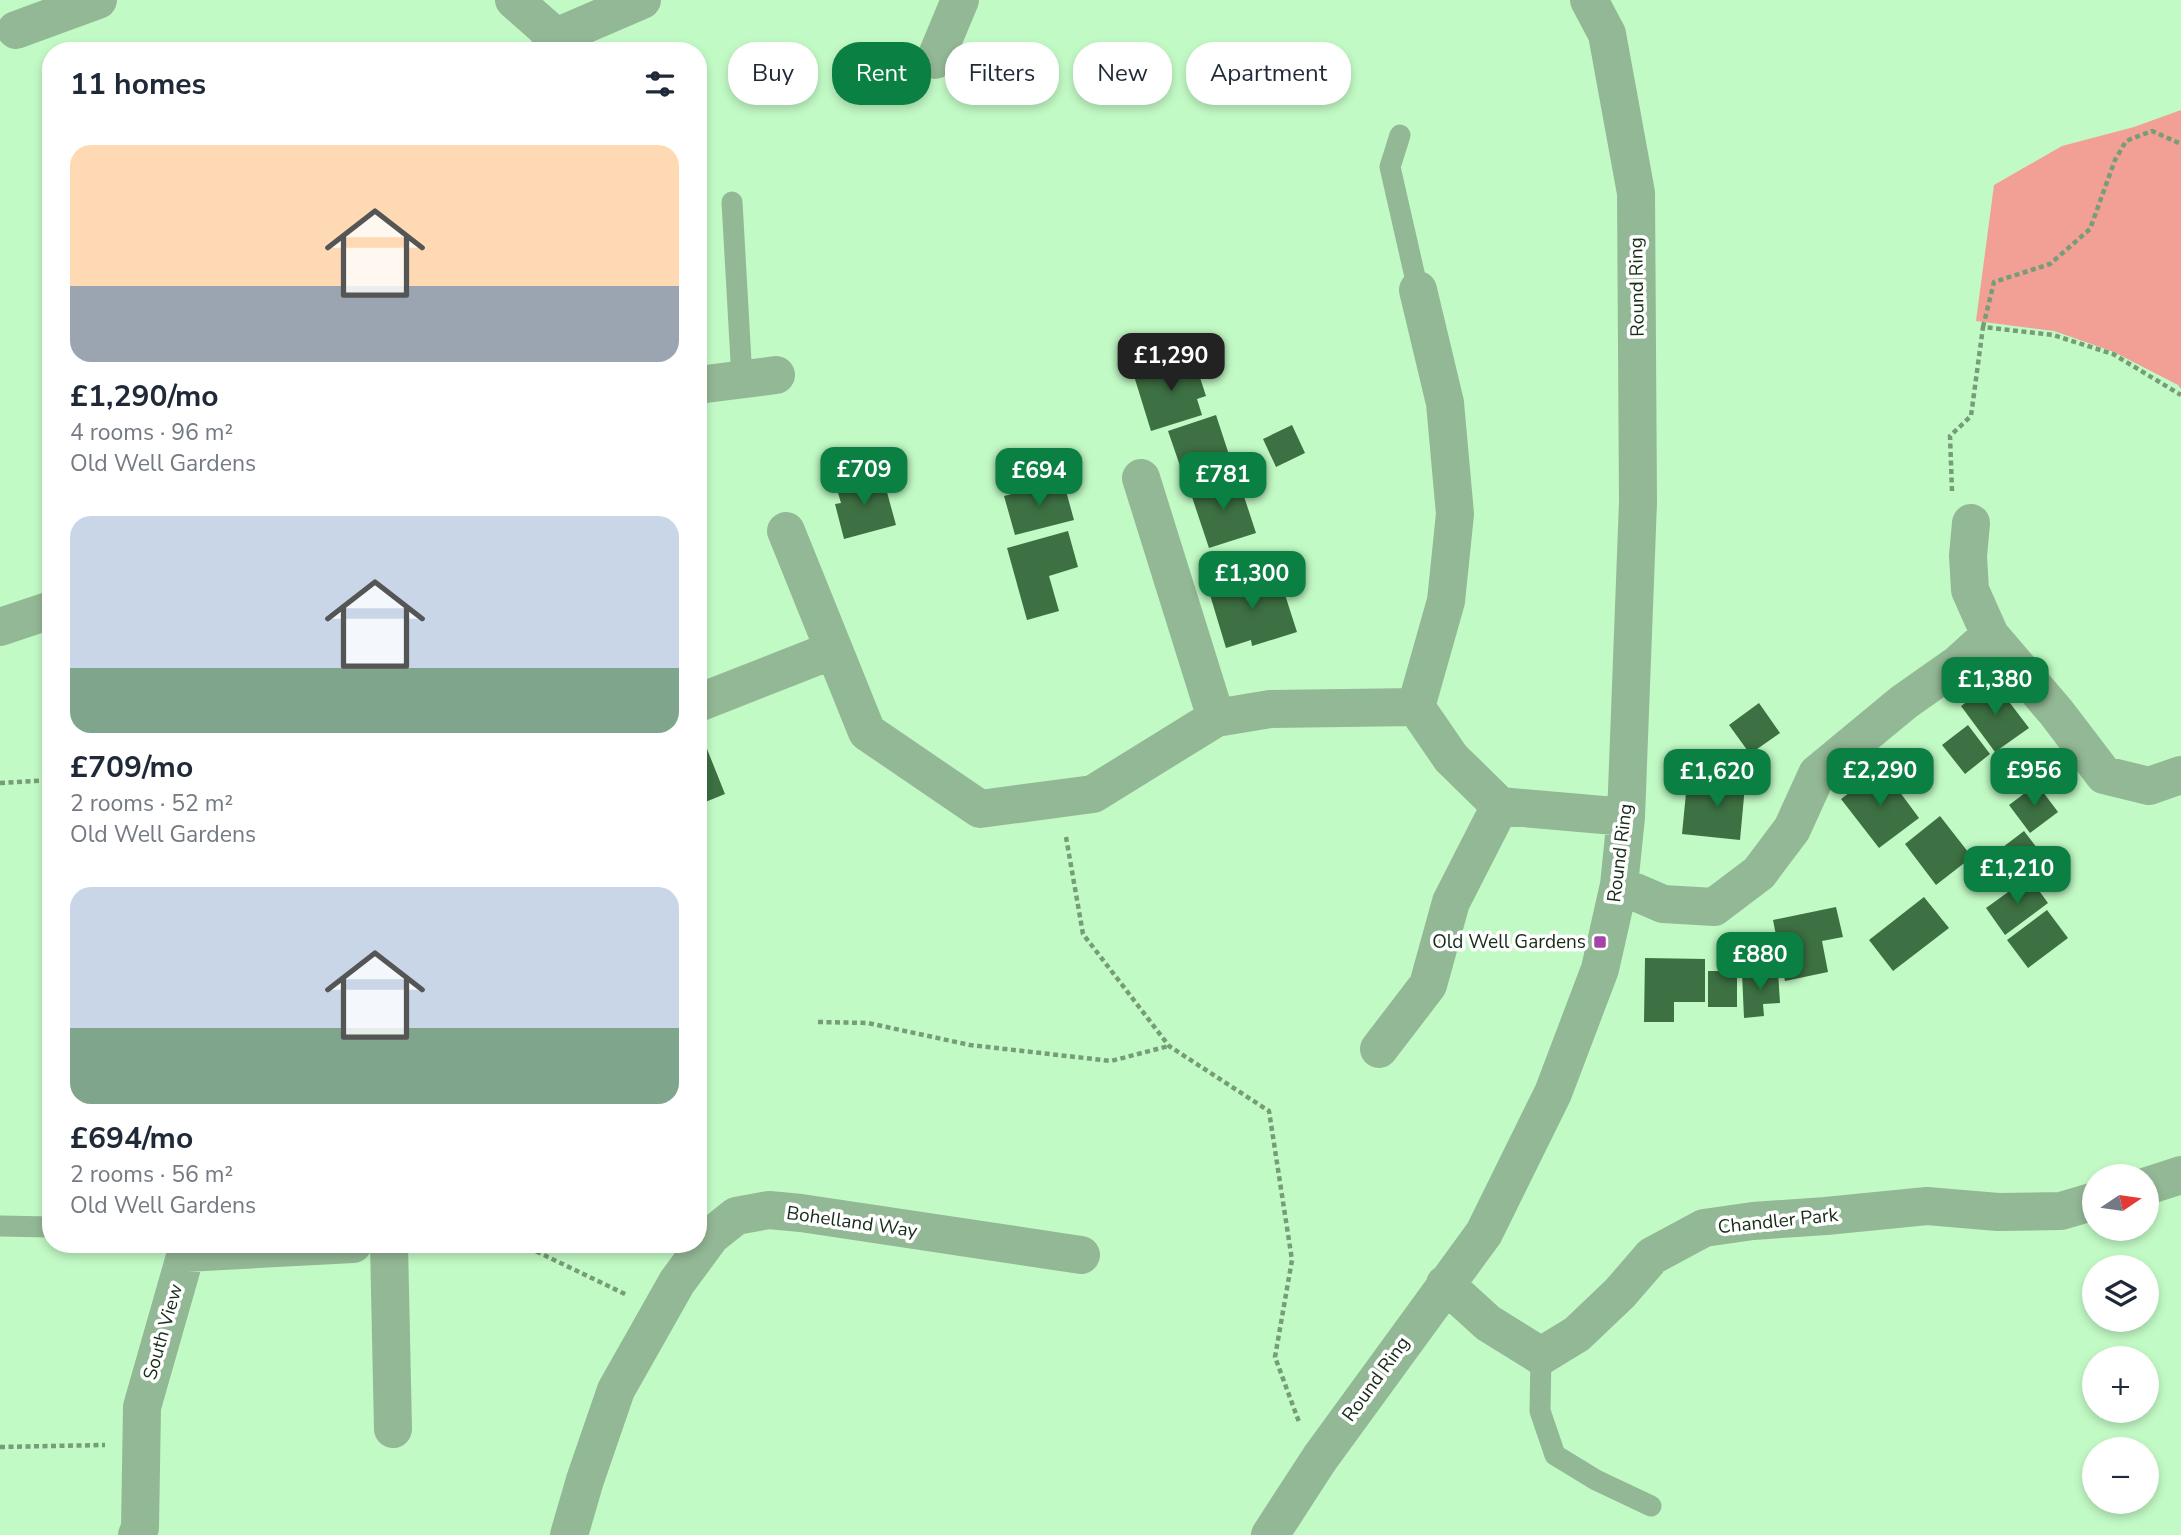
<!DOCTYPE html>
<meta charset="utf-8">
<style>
body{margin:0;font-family:"Nunito Sans",sans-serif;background:#f2f2f3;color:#1f2937;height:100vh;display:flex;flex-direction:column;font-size:26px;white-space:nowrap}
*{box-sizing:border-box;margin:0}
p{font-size:23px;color:#747a83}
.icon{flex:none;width:38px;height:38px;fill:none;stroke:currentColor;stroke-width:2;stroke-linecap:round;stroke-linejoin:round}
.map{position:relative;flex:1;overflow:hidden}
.side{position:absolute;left:42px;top:42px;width:665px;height:1211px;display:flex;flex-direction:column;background:#fff;border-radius:28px;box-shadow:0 4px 10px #0003}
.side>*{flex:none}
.top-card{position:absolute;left:728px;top:42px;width:665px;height:63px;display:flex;gap:14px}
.needle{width:46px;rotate:77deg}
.controls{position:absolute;left:2082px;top:1164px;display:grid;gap:14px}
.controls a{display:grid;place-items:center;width:77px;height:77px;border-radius:50%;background:#fff;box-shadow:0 4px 10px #0003;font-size:35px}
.price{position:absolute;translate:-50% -60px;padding:0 16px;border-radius:14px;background:#0b8043;color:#fff;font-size:23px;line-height:46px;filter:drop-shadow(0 2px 4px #0008)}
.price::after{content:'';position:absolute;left:50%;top:42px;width:21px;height:16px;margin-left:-10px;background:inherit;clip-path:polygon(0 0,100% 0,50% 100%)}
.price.selected{background:#222;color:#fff}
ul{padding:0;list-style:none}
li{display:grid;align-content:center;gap:14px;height:371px;padding:0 28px}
li span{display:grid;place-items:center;height:217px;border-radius:21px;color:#555}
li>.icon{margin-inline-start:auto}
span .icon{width:126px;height:126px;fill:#fffc;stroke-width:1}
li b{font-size:30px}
h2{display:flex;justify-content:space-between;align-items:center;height:84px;padding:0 28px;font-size:30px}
.chip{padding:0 24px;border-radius:28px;background:#fff;box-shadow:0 4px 10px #0003;font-size:24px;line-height:63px}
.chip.selected{background:#0b8043;color:#fff}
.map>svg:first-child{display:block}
.green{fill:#f29f96}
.building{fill:#3d7042}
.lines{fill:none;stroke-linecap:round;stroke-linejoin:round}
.path{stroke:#759d77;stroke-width:4.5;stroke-dasharray:5 3.5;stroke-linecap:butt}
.service{stroke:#93b895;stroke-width:21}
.minor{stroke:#93b895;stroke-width:38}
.poi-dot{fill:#a543a9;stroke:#fff;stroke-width:2.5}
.labels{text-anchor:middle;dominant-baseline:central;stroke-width:7;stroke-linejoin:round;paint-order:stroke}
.street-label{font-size:19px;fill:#172d19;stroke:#fff}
.poi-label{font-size:19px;fill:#172d19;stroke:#fff;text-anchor:end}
</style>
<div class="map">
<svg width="2181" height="1535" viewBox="0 0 2181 1535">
<rect width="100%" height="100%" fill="#c2fac5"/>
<path class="green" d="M 2181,110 L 2181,389 L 2178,385 L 2114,352 L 2054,331 L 1976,321 L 1994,185 L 2062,146 L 2134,127 Z"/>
<path class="building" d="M 1193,356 L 1206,396 L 1197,399 L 1202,415 L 1151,431 L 1134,376 Z
M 1216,415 L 1235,473 L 1188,489 L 1168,431 Z
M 1292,425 L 1305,453 L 1276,467 L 1263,439 Z
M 882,474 L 896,525 L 844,539 L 835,504 L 841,503 L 836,486 Z
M 1237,475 L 1256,533 L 1209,548 L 1190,491 Z
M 1063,480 L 1074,520 L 1015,535 L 1004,496 Z
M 1068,531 L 1078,567 L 1049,576 L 1059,611 L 1027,620 L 1007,548 Z
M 1279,576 L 1297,632 L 1252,646 L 1251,640 L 1226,648 L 1207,585 L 1233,577 L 1237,589 Z
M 1994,682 L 2029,728 L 1995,752 L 1961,706 Z
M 1759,703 L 1780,733 L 1750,754 L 1729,725 Z
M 1968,725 L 1990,754 L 1965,774 L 1942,745 Z
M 707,749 L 725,794 L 698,805 L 698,752 Z
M 1882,768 L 1919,818 L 1879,848 L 1841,799 Z
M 1714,772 L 1746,775 L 1740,840 L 1682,834 L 1686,793 L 1712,795 Z
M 2037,784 L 2058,812 L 2030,833 L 2009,805 Z
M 1940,816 L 1972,857 L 1936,885 L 1905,844 Z
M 2024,831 L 2044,857 L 2001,889 L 1982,863 Z
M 2029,877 L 2048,903 L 2005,935 L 1986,908 Z
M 1924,897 L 1949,928 L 1893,971 L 1869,940 Z
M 1836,907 L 1843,937 L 1822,941 L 1828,972 L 1785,981 L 1773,920 Z
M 2047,910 L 2068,938 L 2028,968 L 2007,940 Z
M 1645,958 L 1705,959 L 1705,1002 L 1674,1002 L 1674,1022 L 1644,1022 Z
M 1708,971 L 1737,971 L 1737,1007 L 1708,1007 Z
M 1778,971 L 1780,1003 L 1763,1004 L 1764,1016 L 1744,1018 L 1742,973 Z"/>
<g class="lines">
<path class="path" d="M 1983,327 L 1994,282 L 2050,264 L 2090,229 L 2115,160 L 2126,141 L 2152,131 L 2181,144
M 1952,491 L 1950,436 L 1971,416 L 1983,327 L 2053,335 L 2113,354 L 2181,395
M 0,783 L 51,780
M 1066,837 L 1083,934 L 1169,1046 L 1269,1111 L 1292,1260 L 1275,1357 L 1299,1422
M 818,1022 L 868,1023 L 970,1045 L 1111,1061 L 1169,1046
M 521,1244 L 627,1295
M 0,1447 L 105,1445"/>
<path class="service" d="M 1400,135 L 1390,167 L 1418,290
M 732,202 L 742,379
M 0,1226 L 51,1227
M 1541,1356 L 1540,1411 L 1555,1455 L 1596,1480 L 1651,1506"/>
<path class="minor" d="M 514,0 L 556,37
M 16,30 L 98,0
M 548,51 L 556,37 L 642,0
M 935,60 L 960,0
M 698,385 L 776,375
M 1141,478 L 1216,718
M 1971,523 L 1968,556 L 1970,590 L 1990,635
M 786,531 L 867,732 L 980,809 L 1093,794 L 1216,718 L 1270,709 L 1416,707 L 1451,758 L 1500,806 L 1626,817
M 0,627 L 51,610
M 698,703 L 833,650
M 1416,707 L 1446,601 L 1455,514 L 1445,403 L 1418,290
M 1619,885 L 1663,904 L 1714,907 L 1759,873 L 1792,829 L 1817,774 L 1904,702 L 1958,664 L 1990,635 L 2056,712 L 2104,775 L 2149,786 L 2181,775
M 1379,1049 L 1428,985 L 1451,902 L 1500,806
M 2147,1186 L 2181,1175
M 389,1244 L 393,1429
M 1445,1284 L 1488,1323 L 1541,1356 L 1577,1334 L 1620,1293 L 1652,1256 L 1704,1228 L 1753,1221 L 1826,1216 L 1927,1206 L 1998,1212 L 2061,1211 L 2095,1201
M 137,1535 L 140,1528 L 142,1407 L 186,1253 L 353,1244
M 569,1535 L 585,1480 L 616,1390 L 677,1282 L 711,1236 L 736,1216 L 769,1210 L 801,1213 L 1081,1255
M 1270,1535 L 1320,1458 L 1484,1233 L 1553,1093 L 1600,969 L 1619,885 L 1626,817 L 1638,502 L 1636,193 L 1607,34 L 1589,0"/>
</g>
<rect class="poi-dot" x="1593" y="935" width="14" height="14" rx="3.5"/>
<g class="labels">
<g class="street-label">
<text transform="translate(1637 287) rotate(-91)">Round Ring</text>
<text transform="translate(1620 853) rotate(-83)">Round Ring</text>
<text transform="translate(1778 1221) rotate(-6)">Chandler Park</text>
<text transform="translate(852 1222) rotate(8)">Bohelland Way</text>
<text transform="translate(163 1332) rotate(-74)">South View</text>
<text transform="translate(1376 1379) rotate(-54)">Round Ring</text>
</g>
<g class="poi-label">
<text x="1586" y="942">Old Well Gardens</text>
</g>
</g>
</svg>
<div class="controls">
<a><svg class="needle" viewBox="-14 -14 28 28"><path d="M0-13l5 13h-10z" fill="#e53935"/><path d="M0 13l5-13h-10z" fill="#747a83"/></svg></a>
<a><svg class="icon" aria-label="layers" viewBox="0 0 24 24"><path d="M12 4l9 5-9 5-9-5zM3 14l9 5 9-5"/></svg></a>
<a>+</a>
<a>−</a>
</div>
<b class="price selected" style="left:1171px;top:393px">£1,290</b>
<b class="price" style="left:864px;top:507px">£709</b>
<b class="price" style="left:1039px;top:508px">£694</b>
<b class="price" style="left:1223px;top:512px">£781</b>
<b class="price" style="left:1252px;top:611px">£1,300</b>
<b class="price" style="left:1995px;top:717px">£1,380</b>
<b class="price" style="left:1880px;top:808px">£2,290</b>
<b class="price" style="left:2034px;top:808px">£956</b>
<b class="price" style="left:1717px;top:809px">£1,620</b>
<b class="price" style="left:2017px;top:906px">£1,210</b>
<b class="price" style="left:1760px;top:992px">£880</b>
<div class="top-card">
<a class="chip">Buy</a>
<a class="chip selected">Rent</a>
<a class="chip">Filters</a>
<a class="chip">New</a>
<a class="chip">Apartment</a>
</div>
<section class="side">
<h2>11 homes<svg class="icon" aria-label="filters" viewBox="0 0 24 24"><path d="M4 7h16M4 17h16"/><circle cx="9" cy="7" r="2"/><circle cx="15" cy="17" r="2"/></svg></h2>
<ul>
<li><span style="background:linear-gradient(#ffd9b3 65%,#9aa5b1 0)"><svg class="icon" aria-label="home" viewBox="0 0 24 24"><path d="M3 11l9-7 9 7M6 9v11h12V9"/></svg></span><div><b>£1,290/mo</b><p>4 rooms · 96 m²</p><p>Old Well Gardens</p></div></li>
<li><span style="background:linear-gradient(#c9d6e8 70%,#7fa58c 0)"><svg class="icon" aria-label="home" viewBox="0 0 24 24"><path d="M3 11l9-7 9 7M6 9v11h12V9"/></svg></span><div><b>£709/mo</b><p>2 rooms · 52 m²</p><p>Old Well Gardens</p></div></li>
<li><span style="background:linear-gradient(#c9d6e8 65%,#7fa58c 0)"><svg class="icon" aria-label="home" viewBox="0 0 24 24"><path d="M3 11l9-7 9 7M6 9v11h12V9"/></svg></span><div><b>£694/mo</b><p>2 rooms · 56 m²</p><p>Old Well Gardens</p></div></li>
</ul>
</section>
</div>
